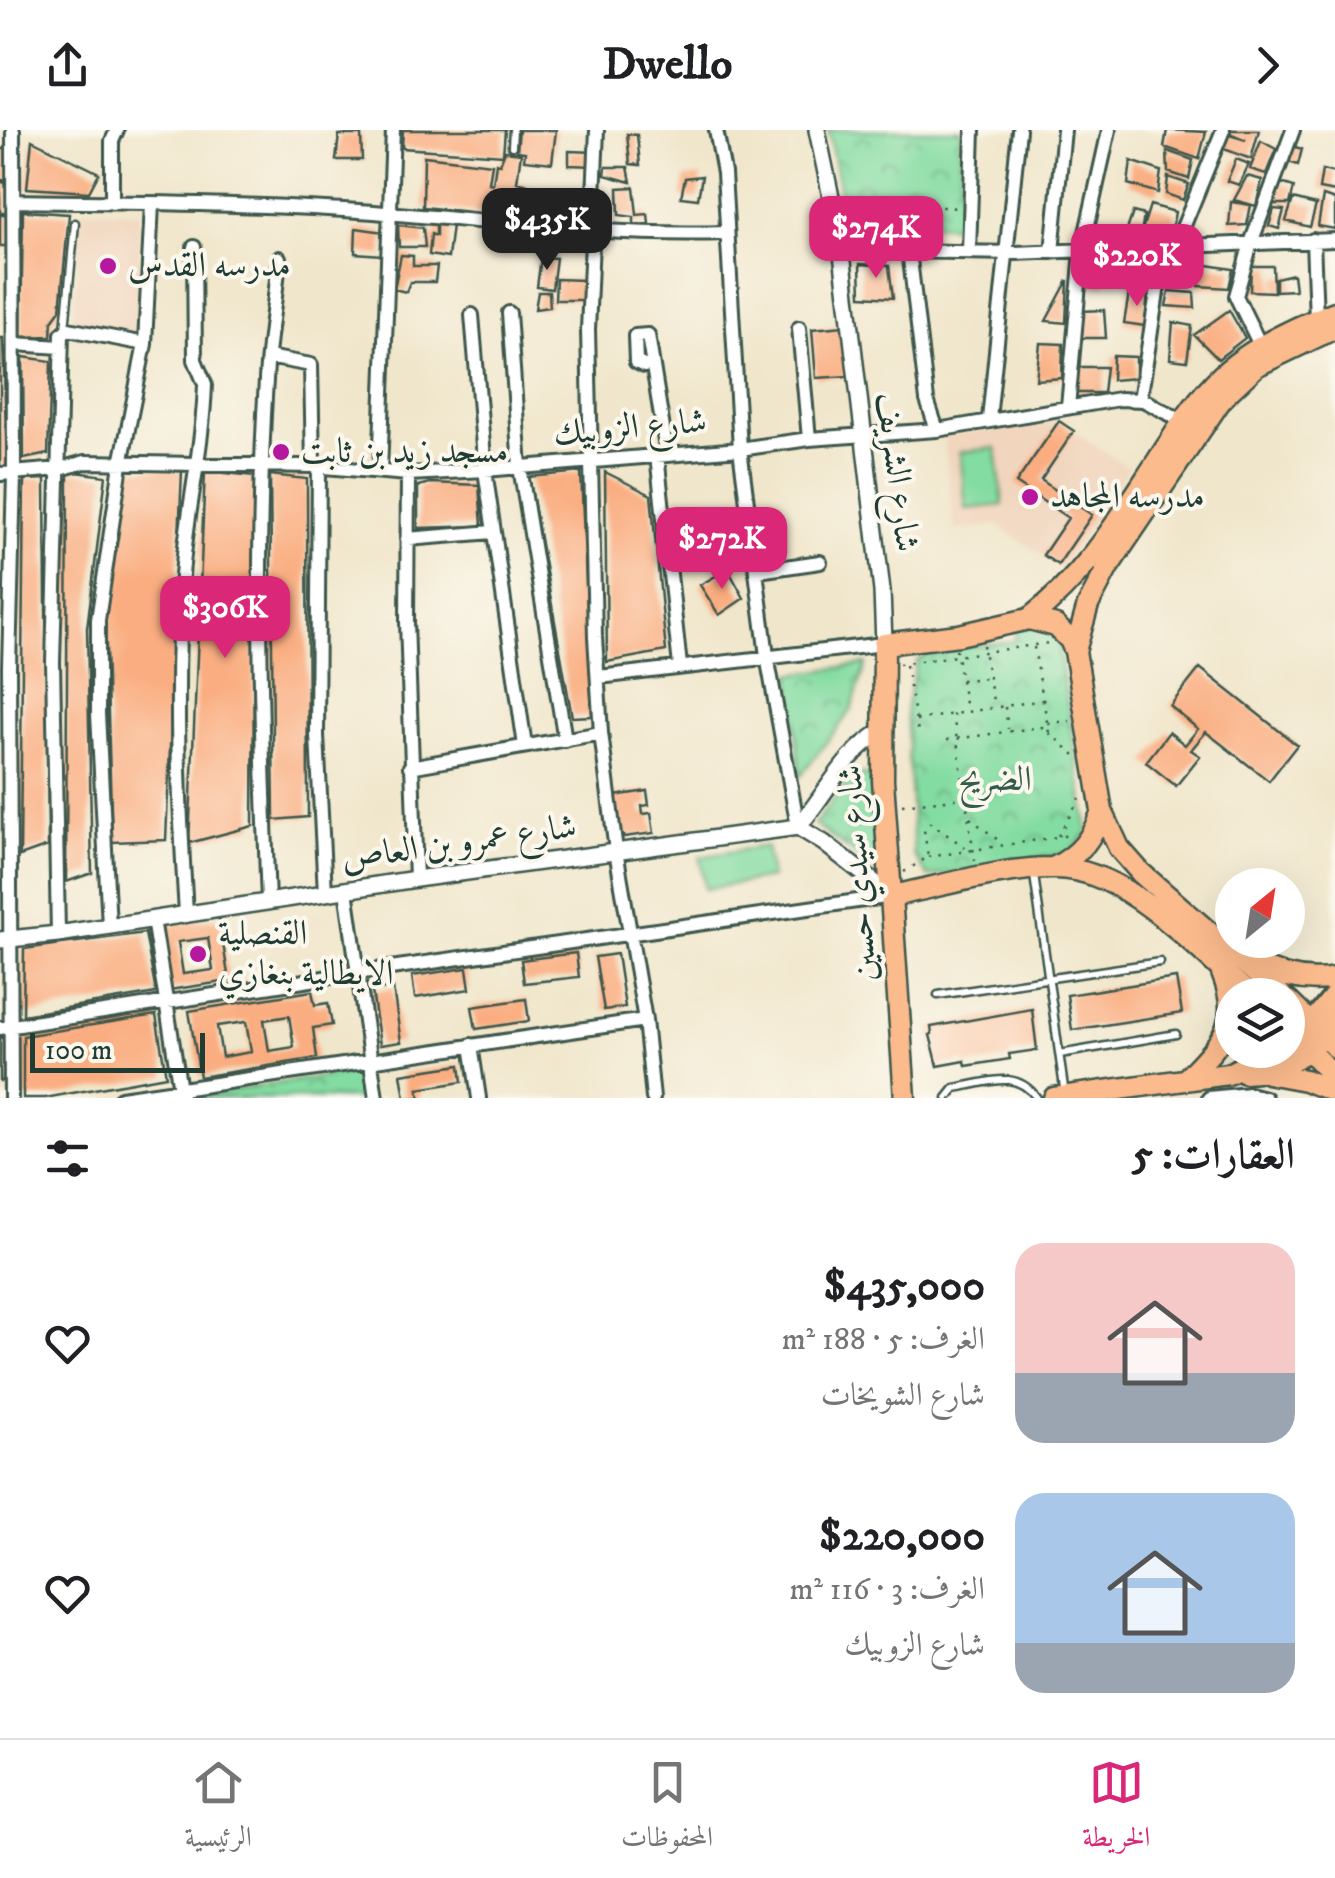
<!DOCTYPE html>
<html lang="ar">
<meta charset="utf-8">
<style>
body{margin:0;font-family:"IM FELL DW Pica",Amiri,serif;background:#f6f6f6;color:#202124;direction:rtl;height:100vh;display:flex;flex-direction:column;font-size:38px;white-space:nowrap}
*{box-sizing:border-box;margin:0}
p{font-size:32px;color:#757577}
.icon{flex:none;width:55px;height:55px;fill:none;stroke:currentColor;stroke-width:2;stroke-linecap:round;stroke-linejoin:round}
.map{position:relative;height:968px;overflow:hidden;direction:ltr}
.sheet{display:flex;flex-direction:column;background:#fff;flex:1}
.sheet>*{flex:none}
.needle{width:65px;rotate:30deg}
.fabs{position:absolute;left:1215px;top:738px;display:grid;gap:20px}
.fabs a{display:grid;place-items:center;width:90px;height:90px;border-radius:50%;background:#fff;box-shadow:0 10px 40px #0002;font-size:50px}
.scale{position:absolute;left:30px;bottom:25px;width:175px;box-sizing:border-box;padding-left:10px;border:5px solid #1f3d34;border-top:0;font-size:28px;line-height:35px;white-space:nowrap;color:#1f3d34;-webkit-text-stroke:8px #fbf7ec;paint-order:stroke}
.price{position:absolute;translate:-50% -85px;padding:0 22px;border-radius:20px;background:#db2777;color:#fff;font-size:32px;line-height:65px;filter:drop-shadow(0 2px 5px #0008)}
.price::after{content:'';position:absolute;left:50%;top:60px;width:30px;height:22px;margin-left:-15px;background:inherit;clip-path:polygon(0 0,100% 0,50% 100%)}
.price.current{background:#222;color:#fff}
ul{padding:0;list-style:none}
li{display:flex;align-items:center;gap:30px;height:250px;padding:0 40px}
li span{display:grid;place-items:center;flex:none;width:280px;height:200px;border-radius:30px;color:#555}
li>.icon{margin-inline-start:auto}
span .icon{width:120px;height:120px;fill:#fffc;stroke-width:1}
li b{font-size:42px}
h2{display:flex;justify-content:space-between;align-items:center;height:120px;padding:0 40px;font-size:42px}
header{display:flex;justify-content:space-between;align-items:center;height:130px;padding:0 40px;background:#fff;font-size:45px;font-weight:700}
.menu{display:flex;justify-content:space-around;align-items:center;height:140px;border-top:2px solid #e0e0e0;background:#fff;font-size:28px;color:#757577}
.menu a{display:grid;justify-items:center;gap:5px}
.menu .current{color:#db2777}
.map>svg:first-child{display:block}
.built{fill:#f1d5bd}
.grass{fill:url(#grass-tufts);stroke:#518c6a;stroke-width:2.5}
.park{fill:url(#park-crowns);stroke:#518c6a;stroke-width:2.5}
.pitch{fill:#83dca1;stroke:#518c6a;stroke-width:2.5}
.building{fill:#faad80;fill-rule:evenodd}
.lines{fill:none;stroke-linecap:round;stroke-linejoin:round}
.service-casing{stroke:#3e564b;stroke-width:11}
.minor-casing{stroke:#3e564b;stroke-width:18}
.tertiary-casing{stroke:#3e564b;stroke-width:20}
.primary-casing{stroke:#3e564b;stroke-width:25}
.path{stroke:#3e564b;stroke-width:2.5;stroke-dasharray:2.5 8;stroke-linecap:butt}
.service{stroke:#fff;stroke-width:6}
.minor{stroke:#fff;stroke-width:12}
.tertiary{stroke:#fff;stroke-width:15}
.primary{stroke:#fbbb8d;stroke-width:20}
.poi-dot{fill:#b5179e;stroke:#fbf7ec;stroke-width:4}
.labels{text-anchor:middle;dominant-baseline:central;stroke-width:8;stroke-linejoin:round;paint-order:stroke}
.poi-label{font-size:35px;fill:#1f3d34;stroke:#fbf7ec;text-anchor:start}
.street-label{font-size:35px;fill:#1f3d34;stroke:#fbf7ec}
.park-label{font-size:35px;fill:#335d4a;stroke:#fbf7ec}
</style>
<header><svg class="icon" aria-label="forward" viewBox="0 0 24 24"><path d="M9 5l7 7-7 7"/></svg>Dwello<svg class="icon" aria-label="share" viewBox="0 0 24 24"><path d="M12 15V3M7 8l5-5 5 5M5 13v7h14v-7"/></svg></header>
<div class="map">
<svg width="1335" height="968" viewBox="0 0 1335 968">
<defs>
<pattern id="grass-tufts" width="24" height="20" patternUnits="userSpaceOnUse" patternTransform="scale(2.5)"><rect width="24" height="20" fill="#83dca1"/><path d="M3 7l-1-3M5 7V3M7 7l1-3M15 17l-1-3M17 17v-4M19 17l1-3" fill="none" stroke="#6bb484"/></pattern>
<pattern id="park-crowns" width="20" height="18" patternUnits="userSpaceOnUse" patternTransform="scale(2.5)"><rect width="20" height="18" fill="#83dca1"/><path d="M2 6a3 3 0 1 1 6 0M12 15a3 3 0 1 1 6 0" fill="none" stroke="#6bb484"/></pattern>
</defs>
<rect width="100%" height="100%" fill="#fbf7ec"/>
<filter id="ink" filterUnits="userSpaceOnUse"><feTurbulence type="fractalNoise" baseFrequency=".01" numOctaves="2"/><feDisplacementMap in="SourceGraphic" scale="20" xChannelSelector="R" yChannelSelector="G"/><feConvolveMatrix kernelMatrix="1 2 1 2 8 2 1 2 1" color-interpolation-filters="sRGB"/></filter>
<filter id="wash" filterUnits="userSpaceOnUse"><feTurbulence type="fractalNoise" baseFrequency=".0048" numOctaves="4" result="noise"/><feDisplacementMap in="SourceGraphic" scale="40" xChannelSelector="R" yChannelSelector="G"/><feGaussianBlur stdDeviation="2.25" result="paint"/><feColorMatrix in="noise" values="0 0 0 0 0 0 0 0 0 0 0 0 0 0 0 0 0 1.4 0 .05"/><feComposite in="paint" operator="in"/></filter>
<g filter="url(#wash)">
<rect width="100%" height="100%" fill="#f0e6cb"/>
<path class="built" d="M 82,79 L 139,83 L 139,217 L 71,207 Z
M 1059,291 L 1129,338 L 1063,438 L 997,395 L 954,400 L 944,306 Z"/>
<path class="grass" d="M 864,644 L 872,652 L 877,734 L 867,733 L 814,694 L 854,645 Z"/>
<path class="park" d="M 828,0 L 961,0 L 960,96 L 909,93 L 909,117 L 850,114 Z
M 1026,495 L 1051,501 L 1058,515 L 1088,702 L 1069,723 L 928,747 L 914,725 L 906,578 L 917,531 L 935,520 L 1015,511 L 1016,499 Z
M 866,534 L 851,581 L 800,646 L 791,544 Z
M 361,941 L 365,968 L 193,968 L 192,966 Z"/>
<path class="pitch" d="M 996,318 L 1003,375 L 966,379 L 960,322 Z
M 766,716 L 771,748 L 705,759 L 700,727 Z"/>
<g id="blocks">
<path class="building" d="M 403,0 L 505,0 L 503,25 L 402,18 Z
M 519,0 L 556,0 L 552,33 L 524,30 L 525,22 L 517,21 Z
M 1167,0 L 1206,2 L 1199,29 L 1164,17 Z
M 1222,0 L 1259,0 L 1251,29 L 1219,17 L 1226,4 L 1246,10 Z
M 627,4 L 637,5 L 640,35 L 630,34 Z
M 339,5 L 361,5 L 362,30 L 336,30 Z
M 32,10 L 99,43 L 89,62 L 27,58 Z
M 1261,11 L 1276,19 L 1266,44 L 1250,39 Z
M 1292,16 L 1302,19 L 1298,35 L 1285,31 Z
M 0,19 L 10,19 L 9,50 L 0,50 Z
M 505,21 L 521,23 L 517,52 L 546,60 L 539,89 L 423,77 L 424,26 L 492,34 L 489,53 L 493,54 L 496,33 L 500,34 Z
M 569,21 L 595,22 L 594,36 L 569,35 Z
M 1167,21 L 1193,30 L 1189,49 L 1168,42 Z
M 1236,29 L 1249,34 L 1239,55 L 1227,51 Z
M 1131,31 L 1161,41 L 1158,63 L 1128,54 Z
M 606,37 L 628,37 L 631,52 L 605,45 Z
M 1322,40 L 1335,43 L 1335,62 L 1319,59 Z
M 702,46 L 698,69 L 681,67 L 685,48 Z
M 1247,46 L 1262,50 L 1256,76 L 1234,70 Z
M 1168,47 L 1189,54 L 1183,70 L 1166,64 Z
M 0,52 L 9,53 L 8,83 L 0,83 Z
M 1281,53 L 1294,57 L 1290,74 L 1274,74 Z
M 634,57 L 637,85 L 648,84 L 649,94 L 634,95 L 634,87 L 619,85 L 618,58 Z
M 588,62 L 592,63 L 588,94 L 573,94 L 578,64 L 588,66 Z
M 1323,66 L 1335,70 L 1335,99 L 1318,96 Z
M 1293,69 L 1316,75 L 1310,97 L 1286,91 Z
M 1231,72 L 1251,75 L 1247,95 L 1229,96 Z
M 1150,75 L 1175,82 L 1170,110 L 1141,103 Z
M 1274,79 L 1284,80 L 1279,99 L 1269,96 Z
M 23,81 L 69,84 L 60,180 L 52,191 L 51,206 L 21,207 Z
M 1133,82 L 1144,85 L 1139,115 L 1122,115 Z
M 0,85 L 10,85 L 8,116 L 0,116 Z
M 398,95 L 423,98 L 425,117 L 399,117 Z
M 436,95 L 452,95 L 448,128 L 429,125 L 431,104 L 436,106 Z
M 356,98 L 384,102 L 382,125 L 355,123 Z
M 1110,123 L 1111,138 L 1090,140 L 1092,124 Z
M 401,125 L 413,126 L 413,136 L 437,136 L 435,152 L 410,152 L 406,162 L 394,159 Z
M 541,127 L 556,128 L 552,159 L 537,157 Z
M 860,134 L 889,136 L 893,168 L 861,166 Z
M 1201,134 L 1233,139 L 1229,158 L 1199,156 Z
M 1251,136 L 1273,136 L 1274,162 L 1250,161 Z
M 1084,142 L 1107,145 L 1105,156 L 1082,153 Z
M 1293,144 L 1295,160 L 1276,161 L 1276,148 Z
M 556,149 L 583,150 L 583,170 L 555,170 Z
M 1068,150 L 1066,193 L 1046,191 Z
M 1169,161 L 1194,163 L 1195,178 L 1166,176 Z
M 538,162 L 549,162 L 550,177 L 535,179 Z
M 1148,162 L 1145,196 L 1124,193 L 1129,163 Z
M 1104,180 L 1106,208 L 1080,208 L 1081,181 Z
M 1229,180 L 1245,208 L 1218,229 L 1194,205 Z
M 1173,192 L 1192,196 L 1187,231 L 1170,229 Z
M 844,196 L 849,246 L 816,248 L 812,199 Z
M 0,208 L 3,208 L 7,337 L 0,337 Z
M 1040,213 L 1063,214 L 1062,248 L 1036,250 Z
M 1113,226 L 1136,227 L 1136,248 L 1112,250 Z
M 23,227 L 51,231 L 48,324 L 24,329 Z
M 1074,237 L 1106,237 L 1103,263 L 1073,263 Z
M 1059,291 L 1074,301 L 1041,350 L 1092,385 L 1058,435 L 1043,425 L 1068,388 L 1016,353 Z
M 127,338 L 182,340 L 166,710 L 112,712 L 105,487 Z
M 68,341 L 106,346 L 87,498 L 92,743 L 66,752 Z
M 205,341 L 255,346 L 253,696 L 189,713 Z
M 581,342 L 592,586 L 572,587 L 529,347 Z
M 605,342 L 651,365 L 666,521 L 607,532 Z
M 270,345 L 307,349 L 308,687 L 274,690 Z
M 45,349 L 48,716 L 20,726 L 24,350 Z
M 430,353 L 479,355 L 482,396 L 418,398 L 418,356 Z
M 728,439 L 744,468 L 719,485 L 700,455 Z
M 1200,538 L 1297,615 L 1269,651 L 1206,602 L 1191,620 L 1200,626 L 1176,656 L 1146,632 L 1169,602 L 1185,615 L 1198,599 L 1170,576 Z
M 647,661 L 649,675 L 642,676 L 643,684 L 651,683 L 654,703 L 624,707 L 618,701 L 614,666 Z
M 219,788 L 229,851 L 169,860 L 160,796 ZM 208,808 L 213,840 L 183,844 L 178,812 Z
M 145,803 L 156,863 L 23,885 L 24,819 Z
M 576,823 L 579,847 L 524,853 L 521,830 Z
M 617,824 L 625,877 L 604,880 L 595,827 Z
M 467,838 L 470,859 L 415,868 L 412,846 Z
M 1176,848 L 1182,883 L 1072,900 L 1067,865 Z
M 393,858 L 401,912 L 380,915 L 372,861 Z
M 312,861 L 315,875 L 328,873 L 332,895 L 313,898 L 317,928 L 200,947 L 189,881 ZM 289,886 L 294,917 L 269,921 L 264,890 ZM 246,892 L 251,922 L 222,927 L 217,896 Z
M 526,869 L 529,891 L 476,899 L 472,877 Z
M 1032,879 L 1037,920 L 1009,924 L 1010,929 L 966,936 L 965,931 L 938,936 L 930,905 L 932,904 L 931,897 Z
M 156,885 L 166,946 L 45,968 L 23,968 L 23,906 Z
M 4,907 L 3,951 L 0,951 L 0,908 Z
M 460,935 L 462,952 L 418,959 L 420,968 L 405,968 L 401,944 Z"/>
</g>
</g>
<g filter="url(#ink)">
<use href="#blocks" fill-opacity="0" stroke="#3e564b" stroke-width="2.5"/>
<g class="lines">
<g class="service-casing">
<path id="service" d="M 512,16 L 513,0
M 65,199 L 75,93
M 1034,745 L 1065,965
M 938,865 L 1160,832
M 1060,924 L 1176,904
M 947,968 L 955,958 C 988,953 1015,938 1037,968"/>
</g>
<g class="minor-casing">
<path id="minor" d="M 597,0 L 588,200 L 595,507 L 601,603 L 616,721 L 645,890
M 716,0 L 724,43 L 740,319 L 767,526 L 798,697
M 14,71 C 134,73 255,73 374,82 C 491,91 608,107 726,103
M 112,73 L 112,11 L 117,0
M 1313,110 L 1316,189
M 1175,117 L 1223,0
M 841,120 L 1015,123 L 1335,110
M 909,121 L 927,270 L 937,300
M 969,122 L 973,0
M 1052,122 L 1064,0
M 509,183 L 520,337 L 565,610
M 472,185 L 485,340 L 525,616
M 799,198 L 809,309
M 15,214 L 61,217
M 1261,217 L 1236,166 L 1251,113 L 1293,0
M 268,227 L 311,235 L 313,336
M 650,234 L 644,236 L 636,232 L 635,206 L 648,205 L 667,324
M 1140,270 L 1164,118
M 1068,277 L 1082,121 L 1109,0
M 989,289 L 1019,0
M 657,325 L 680,536
M 319,337 L 317,605 L 325,763
M 380,342 L 393,0
M 0,344 L 60,339 L 85,332 L 313,336 L 408,344 L 485,340 L 740,319 L 809,309 L 937,300 L 1119,269 L 1143,270 L 1183,291
M 408,344 L 407,492 L 416,749
M 407,409 L 493,402
M 758,441 L 820,432
M 599,547 L 884,514
M 410,637 L 601,603
M 346,760 L 376,968
M 268,771 C 261,599 255,423 266,250 C 268,209 276,169 279,128
M 186,783 C 179,671 174,558 182,445 C 187,381 203,317 205,254 L 195,230 L 194,117
M 153,789 L 181,966
M 109,796 L 98,584 L 98,490 L 121,334 L 145,214 L 152,74
M 58,804 L 53,532 L 62,204 L 68,199 L 145,214
M 0,898 L 356,843 L 892,766
M 471,915 L 479,968
M 11,968 L 9,537 L 14,345 L 13,0
M 121,968 L 645,890 L 653,968
M 1209,968 L 1249,964 L 1265,968"/>
</g>
<g class="tertiary-casing">
<path id="tertiary" d="M 817,0 L 841,115 L 882,461 L 884,514
M 798,697 L 824,713 L 892,766
M 0,810 L 58,804 L 416,749 L 798,697 C 825,666 846,620 883,601"/>
</g>
<g class="primary-casing">
<path id="primary" d="M 1029,489 C 1087,444 1118,391 1158,330 C 1177,301 1196,269 1222,245 C 1254,216 1295,197 1335,182
M 1075,521 L 1088,475 L 1108,437 L 1223,267 L 1256,236 L 1335,198
M 1055,737 C 1081,724 1092,708 1102,681
M 892,766 C 941,756 1003,738 1052,738 C 1126,736 1197,820 1250,865
M 1255,833 C 1280,847 1307,853 1335,848
M 1288,871 L 1335,917
M 1288,898 L 1335,948
M 1288,913 L 1312,893 L 1335,865
M 1245,943 C 1284,942 1311,921 1335,893
M 1267,943 L 1305,950 L 1335,962
M 1187,948 C 1221,912 1243,894 1222,843
M 905,968 L 883,650 L 884,514 L 959,505 L 1029,489 L 1056,496 L 1070,510 L 1075,521 L 1102,681 L 1119,718 L 1141,743 L 1281,865
M 1054,968 L 1228,944 L 1277,920"/>
</g>
<path class="path" d="M 847,71 L 959,78
M 889,107 L 889,75
M 983,515 L 994,576
M 1034,517 L 1049,603
M 956,519 L 966,580
M 899,534 L 1049,513
M 906,535 L 918,602
M 961,550 L 987,548
M 1005,577 L 1008,599
M 953,584 L 975,731
M 916,590 L 1043,570
M 1048,593 L 1070,591
M 947,610 L 1042,597 L 1075,625
M 902,675 L 964,668
M 970,688 L 1003,714
M 929,692 L 969,720
M 1058,706 L 1080,668
M 928,727 L 1070,705
M 904,742 L 928,727 L 923,693"/>
<use href="#service" class="service"/>
<use href="#minor" class="minor"/>
<use href="#tertiary" class="tertiary"/>
<use href="#primary" class="primary"/>
</g>
</g>
<g class="poi-dot">
<circle cx="108" cy="136" r="10"/>
<circle cx="281" cy="322" r="10"/>
<circle cx="1030" cy="367" r="10"/>
<circle cx="198" cy="824" r="10"/>
</g>
<g class="labels">
<g class="poi-label">
<text x="128" y="136">مدرسه القدس</text>
<text x="301" y="322">مسجد زيد بن ثابت</text>
<text x="1050" y="367">مدرسه المجاهد</text>
<text x="218" y="804">القنصلية<tspan x="218" dy="40">الايطالية بنغازي</tspan></text>
</g>
<g class="street-label">
<text transform="translate(630 298) rotate(-5)">شارع الزوبيك</text>
<text transform="translate(897 342) rotate(83)">شارع الشريف</text>
<text transform="translate(459 713) rotate(-8)">شارع عمرو بن العاص</text>
<text transform="translate(858 743) rotate(-94)">شارع سيدي حسين</text>
</g>
<g class="park-label">
<text x="995" y="650">الضريح</text>
</g>
</g>
</svg>
<div class="fabs">
<a><svg class="needle" viewBox="-14 -14 28 28"><path d="M0-13l5 13h-10z" fill="#e53935"/><path d="M0 13l5-13h-10z" fill="#757577"/></svg></a>
<a><svg class="icon" aria-label="layers" viewBox="0 0 24 24"><path d="M12 4l9 5-9 5-9-5zM3 14l9 5 9-5"/></svg></a>
</div>
<div class="scale">100 m</div>
<b class="price current" style="left:547px;top:143px">$435K</b>
<b class="price" style="left:876px;top:151px">$274K</b>
<b class="price" style="left:1137px;top:179px">$220K</b>
<b class="price" style="left:722px;top:462px">$272K</b>
<b class="price" style="left:225px;top:531px">$306K</b>
</div>
<section class="sheet">
<h2>العقارات: 5<svg class="icon" aria-label="filters" viewBox="0 0 24 24"><path d="M4 7h16M4 17h16"/><circle cx="9" cy="7" r="2"/><circle cx="15" cy="17" r="2"/></svg></h2>
<ul>
<li><span style="background:linear-gradient(#f6c9c9 65%,#9aa5b1 0)"><svg class="icon" aria-label="home" viewBox="0 0 24 24"><path d="M3 11l9-7 9 7M6 9v11h12V9"/></svg></span><div><b>$435,000</b><p>الغرف: 5 · 188 m²</p><p>شارع الشويخات</p></div><svg class="icon" aria-label="heart" viewBox="0 0 24 24"><path d="M12 20l-8-8c-3-5 5-10 8-4 3-6 11-1 8 4z"/></svg></li>
<li><span style="background:linear-gradient(#a9c7e8 75%,#9aa5b1 0)"><svg class="icon" aria-label="home" viewBox="0 0 24 24"><path d="M3 11l9-7 9 7M6 9v11h12V9"/></svg></span><div><b>$220,000</b><p>الغرف: 3 · 116 m²</p><p>شارع الزوبيك</p></div><svg class="icon" aria-label="heart" viewBox="0 0 24 24"><path d="M12 20l-8-8c-3-5 5-10 8-4 3-6 11-1 8 4z"/></svg></li>
</ul>
</section>
<nav class="menu">
<a class="current"><svg class="icon" aria-label="map" viewBox="0 0 24 24"><path d="M3 6l6-2 6 2 6-2v14l-6 2-6-2-6 2zM9 4v14M15 6v14"/></svg>الخريطة</a>
<a><svg class="icon" aria-label="saved" viewBox="0 0 24 24"><path d="M7 4h10v16l-5-4-5 4z"/></svg>المحفوظات</a>
<a><svg class="icon" aria-label="home" viewBox="0 0 24 24"><path d="M3 11l9-7 9 7M6 9v11h12V9"/></svg>الرئيسية</a>
</nav>
